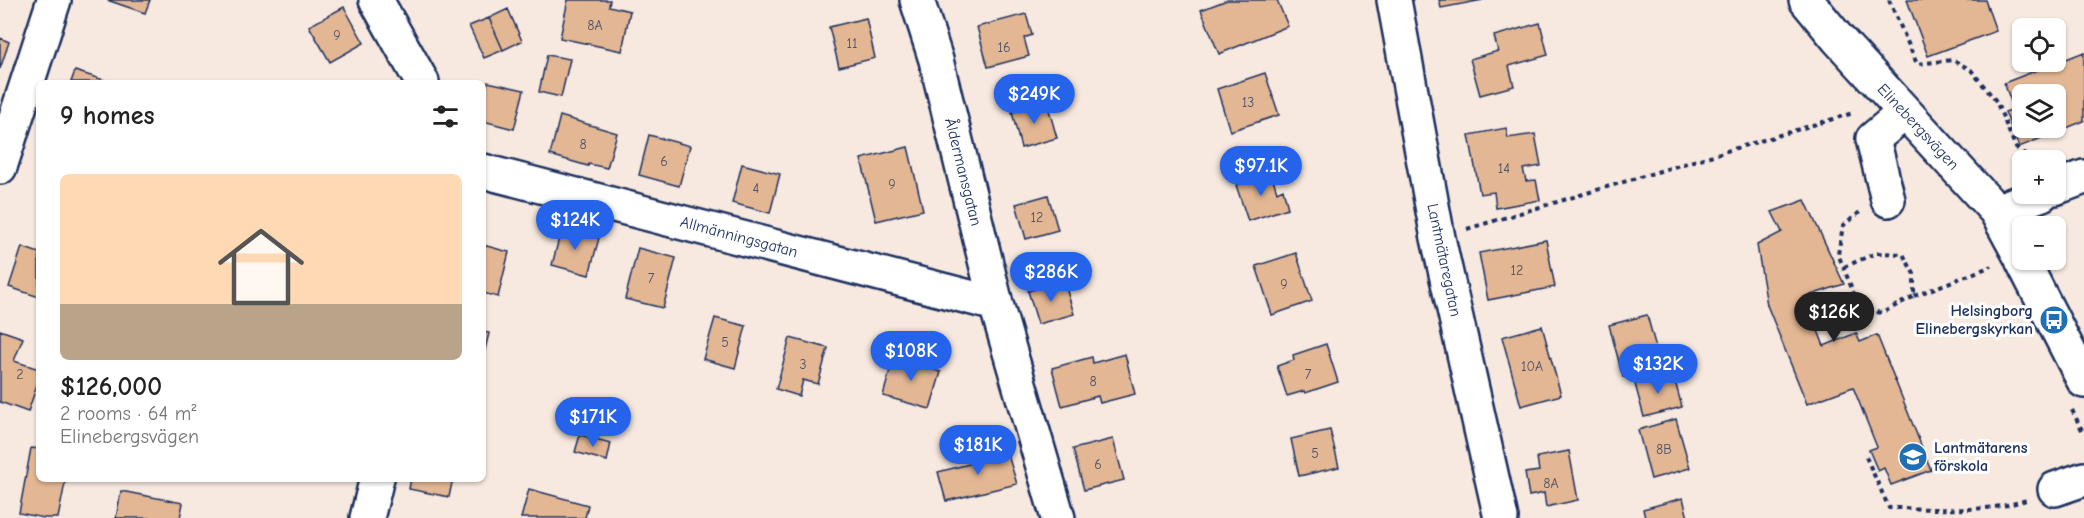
<!DOCTYPE html>
<meta charset="utf-8">
<style>
body{margin:0;font-family:"Comic Neue",sans-serif;background:#f6f6f6;color:#222;height:100vh;display:flex;flex-direction:column;font-size:22px;white-space:nowrap}
*{box-sizing:border-box;margin:0}
p{font-size:20px;color:#767676}
.icon{flex:none;width:33px;height:33px;fill:none;stroke:currentColor;stroke-width:2;stroke-linecap:round;stroke-linejoin:round}
.map{position:relative;flex:1;overflow:hidden}
.panel{position:absolute;left:36px;top:80px;width:450px;height:402px;display:flex;flex-direction:column;background:#fff;border-radius:9px;box-shadow:0 2px 4px #0004}
.panel>*{flex:none}
.tools{position:absolute;left:2012px;top:18px;display:grid;gap:12px}
.tools a{display:grid;place-items:center;width:54px;height:54px;border-radius:9px;background:#fff;box-shadow:0 2px 4px #0004;font-size:30px}
.price{position:absolute;translate:-50% -51px;padding:0 14px;border-radius:21px;background:#2563eb;color:#fff;font-size:20px;line-height:39px;filter:drop-shadow(0 2px 3px #0008)}
.price::after{content:'';position:absolute;left:50%;top:36px;width:18px;height:14px;margin-left:-9px;background:inherit;clip-path:polygon(0 0,100% 0,50% 100%)}
.price.on{background:#222;color:#fff}
ul{padding:0;list-style:none}
li{display:grid;align-content:center;gap:12px;height:318px;padding:0 24px}
li span{display:grid;place-items:center;height:186px;border-radius:9px;color:#555}
li>.icon{margin-inline-start:auto}
span .icon{width:108px;height:108px;fill:#fffc;stroke-width:1}
li b{font-size:26px}
h2{display:flex;justify-content:space-between;align-items:center;height:72px;padding:0 24px;font-size:26px}
.map>svg:first-child{display:block}
.building{fill:#e3b794;stroke:#1b2f5e;stroke-width:1.5;fill-rule:evenodd}
.lines{fill:none;stroke-linecap:round;stroke-linejoin:round}
.minor-casing{stroke:#1b2f5e;stroke-width:38}
.path{stroke:#1b2f5e;stroke-width:4;stroke-dasharray:4.5 4.5;stroke-linecap:butt}
.minor{stroke:#fff;stroke-width:33}
.labels{text-anchor:middle;dominant-baseline:central;stroke-width:6;stroke-linejoin:round;paint-order:stroke}
.number-label{font-size:14px;fill:#4d516c}
.street-label{font-size:16px;fill:#1b2f5e;stroke:#fff}
.poi-label{font-size:16px;font-weight:bold;fill:#1b2f5e;stroke:#fff;text-anchor:end}
</style>
<div class="map">
<svg width="2084" height="518" viewBox="0 0 2084 518">
<rect width="100%" height="100%" fill="#f7e9df"/>
<filter id="ink" filterUnits="userSpaceOnUse"><feTurbulence type="fractalNoise" baseFrequency=".0167" numOctaves="2"/><feDisplacementMap in="SourceGraphic" scale="12" xChannelSelector="R" yChannelSelector="G"/><feConvolveMatrix kernelMatrix="1 2 1 2 8 2 1 2 1" color-interpolation-filters="sRGB"/></filter>
<g filter="url(#ink)">
<path class="building" d="M 107,0 L 150,0 L 145,13 Z
M 568,0 L 610,0 L 609,6 L 630,11 L 622,51 L 560,38 Z
M 1227,0 L 1277,0 L 1288,26 L 1219,54 L 1201,10 Z
M 1439,0 L 1483,0 L 1441,8 Z
M 1907,0 L 1985,0 L 1996,31 L 1928,56 Z
M 344,7 L 364,43 L 330,62 L 309,26 Z
M 508,9 L 522,41 L 503,50 L 489,18 Z
M 1026,14 L 1032,35 L 1024,38 L 1029,56 L 988,67 L 977,27 Z
M 489,18 L 503,50 L 484,58 L 469,26 Z
M 866,18 L 875,58 L 839,67 L 829,27 Z
M 1540,23 L 1548,55 L 1509,66 L 1514,86 L 1480,95 L 1470,59 L 1498,51 L 1494,36 Z
M 0,38 L 9,42 L 0,69 Z
M 2084,52 L 2084,121 L 2019,147 L 2005,112 L 2014,109 L 2004,83 ZM 2022,94 L 2055,94 L 2055,128 L 2022,128 Z
M 547,55 L 570,59 L 561,97 L 539,92 Z
M 75,71 L 110,82 L 71,82 Z
M 1265,73 L 1279,115 L 1230,131 L 1217,89 Z
M 488,82 L 524,90 L 514,129 L 483,121 L 483,101 Z
M 1047,103 L 1057,138 L 1021,148 L 1012,112 Z
M 560,116 L 617,133 L 607,168 L 589,164 L 588,166 L 550,155 Z
M 1506,128 L 1508,138 L 1535,134 L 1541,166 L 1523,169 L 1526,181 L 1536,180 L 1540,200 L 1496,208 L 1494,192 L 1480,194 L 1469,135 Z
M 649,135 L 690,146 L 679,186 L 639,175 Z
M 908,147 L 923,210 L 876,221 L 861,159 Z
M 742,164 L 780,174 L 770,213 L 732,203 Z
M 1271,173 L 1277,192 L 1283,189 L 1288,208 L 1248,221 L 1236,185 Z
M 1048,195 L 1058,230 L 1026,239 L 1016,204 Z
M 1805,200 L 1844,284 L 1805,297 L 1824,346 L 1856,333 L 1860,342 L 1877,335 L 1931,470 L 1891,485 L 1884,468 L 1878,471 L 1869,450 L 1877,447 L 1853,387 L 1807,404 L 1767,305 L 1757,245 L 1782,232 L 1772,212 Z
M 562,227 L 599,238 L 589,275 L 552,265 Z
M 1546,240 L 1555,287 L 1488,300 L 1479,253 Z
M 483,245 L 509,252 L 498,297 L 483,293 Z
M 22,247 L 39,253 L 39,297 L 9,287 Z
M 638,248 L 676,258 L 663,308 L 625,299 Z
M 1296,253 L 1312,301 L 1272,315 L 1256,266 Z
M 1064,281 L 1074,314 L 1038,324 L 1028,291 Z
M 1647,315 L 1661,366 L 1623,377 L 1609,325 Z
M 715,318 L 746,326 L 735,368 L 703,359 Z
M 1542,326 L 1561,395 L 1521,406 L 1502,337 Z
M 0,330 L 23,338 L 14,361 L 39,369 L 39,379 L 28,412 L 0,402 Z
M 483,332 L 489,333 L 483,358 Z
M 790,338 L 828,348 L 818,384 L 803,380 L 799,396 L 776,389 Z
M 1326,344 L 1338,382 L 1305,393 L 1304,391 L 1287,396 L 1277,366 L 1294,360 L 1293,355 Z
M 895,351 L 916,358 L 915,365 L 941,372 L 930,409 L 883,396 Z
M 1125,354 L 1135,394 L 1100,403 L 1098,396 L 1062,406 L 1052,368 L 1092,357 L 1093,363 Z
M 1673,374 L 1682,407 L 1644,417 L 1635,384 Z
M 1676,419 L 1690,468 L 1651,479 L 1638,430 Z
M 1330,430 L 1339,467 L 1299,476 L 1291,439 Z
M 580,435 L 611,443 L 607,461 L 575,452 Z
M 1113,439 L 1124,480 L 1084,490 L 1073,449 Z
M 31,448 L 39,449 L 39,478 L 66,478 L 58,518 L 44,518 L 19,513 Z
M 1003,448 L 1006,456 L 1008,455 L 1017,484 L 946,501 L 938,472 L 973,463 L 971,457 Z
M 1569,451 L 1578,500 L 1546,507 L 1544,493 L 1529,496 L 1525,473 L 1539,471 L 1537,457 Z
M 411,478 L 453,478 L 449,497 L 409,489 Z
M 529,489 L 588,505 L 585,518 L 521,518 Z
M 121,491 L 183,503 L 180,518 L 116,518 Z
M 1683,498 L 1688,518 L 1645,518 L 1643,509 Z"/>
<g class="lines">
<g class="minor-casing">
<path id="minor" d="M 376,0 L 422,82
M 917,0 L 936,60 L 996,304 L 1058,518
M 1394,0 L 1438,238 L 1501,518
M 1806,0 L 1838,39 L 1996,211 L 2022,259
M 0,167 L 54,0
M 483,171 L 996,304
M 2055,188 L 2084,177
M 1888,200 L 1873,139 L 1904,113
M 1996,211 L 2042,194
M 2022,260 L 2084,381
M 2055,489 L 2084,479
M 367,518 L 377,478"/>
</g>
<path class="path" d="M 1889,0 L 1917,64 L 1953,60 L 1971,70 L 1996,101 L 2016,148 L 2033,160
M 1467,229 L 1853,113
M 1844,267 L 1876,253 L 1903,254 L 1914,274 L 1914,296 L 1882,313 L 1860,309 L 1838,254 L 1843,226 L 1860,212
M 1914,296 L 1992,266
M 2072,410 L 2084,434
M 1866,457 L 1889,508 C 1934,508 1984,514 2026,500"/>
<use href="#minor" class="minor"/>
</g>
</g>
<defs>
<g id="bus-disc" transform="scale(1.5)"><circle r="9.5" fill="#1f6fb2" stroke="#fff"/><path d="M-5-6H5V4H4V6H2V4H-2V6H-4V4H-5ZM-3.5-4V0h7V-4ZM-3.5 1.2v1.5H-2V1.2ZM2 1.2v1.5H3.5V1.2Z" fill="#fff"/></g>
<g id="school-disc" transform="scale(1.5)"><circle r="9.5" fill="#1f6fb2" stroke="#fff"/><path d="M0-5L7-2L0 1L-7-2ZM-4 1L0 2.5L4 1V4Q0 6-4 4Z" fill="#fff"/></g>
</defs>
<g fill-rule="evenodd">
<use href="#bus-disc" x="2054" y="320"/>
<use href="#school-disc" x="1913" y="457"/>
</g>
<g class="labels">
<g class="number-label">
<text x="595" y="25">8A</text>
<text x="337" y="35">9</text>
<text x="852" y="43">11</text>
<text x="1004" y="47">16</text>
<text x="1248" y="102">13</text>
<text x="583" y="144">8</text>
<text x="664" y="161">6</text>
<text x="1504" y="168">14</text>
<text x="892" y="184">9</text>
<text x="756" y="188">4</text>
<text x="1037" y="217">12</text>
<text x="1517" y="270">12</text>
<text x="651" y="278">7</text>
<text x="1284" y="284">9</text>
<text x="725" y="342">5</text>
<text x="803" y="364">3</text>
<text x="1532" y="366">10A</text>
<text x="20" y="374">2</text>
<text x="1308" y="374">7</text>
<text x="1093" y="381">8</text>
<text x="1664" y="449">8B</text>
<text x="1315" y="453">5</text>
<text x="1098" y="464">6</text>
<text x="1551" y="483">8A</text>
</g>
<g class="street-label">
<text transform="translate(1918 127) rotate(47)">Elinebergsvägen</text>
<text transform="translate(963 172) rotate(76)">Åldermansgatan</text>
<text transform="translate(739 237) rotate(15)">Allmänningsgatan</text>
<text transform="translate(1444 260) rotate(78)">Lantmätaregatan</text>
</g>
<g class="poi-label">
<text x="2033" y="311">Helsingborg<tspan x="2033" dy="18">Elinebergskyrkan</tspan></text>
<text x="1934" y="448" text-anchor="start">Lantmätarens<tspan x="1934" dy="18">förskola</tspan></text>
</g>
</g>
</svg>
<div class="tools">
<a><svg class="icon" aria-label="locate" viewBox="0 0 24 24"><circle cx="12" cy="12" r="6"/><path d="M12 2v4M12 18v4M2 12h4M18 12h4"/></svg></a>
<a><svg class="icon" aria-label="layers" viewBox="0 0 24 24"><path d="M12 4l9 5-9 5-9-5zM3 14l9 5 9-5"/></svg></a>
<a>+</a>
<a>−</a>
</div>
<b class="price" style="left:1034px;top:125px">$249K</b>
<b class="price" style="left:1261px;top:197px">$97.1K</b>
<b class="price" style="left:575px;top:251px">$124K</b>
<b class="price" style="left:1051px;top:303px">$286K</b>
<b class="price on" style="left:1834px;top:343px">$126K</b>
<b class="price" style="left:911px;top:382px">$108K</b>
<b class="price" style="left:1658px;top:395px">$132K</b>
<b class="price" style="left:593px;top:448px">$171K</b>
<b class="price" style="left:978px;top:476px">$181K</b>
<section class="panel">
<h2>9 homes<svg class="icon" aria-label="filters" viewBox="0 0 24 24"><path d="M4 7h16M4 17h16"/><circle cx="9" cy="7" r="2"/><circle cx="15" cy="17" r="2"/></svg></h2>
<ul>
<li><span style="background:linear-gradient(#ffd9b3 70%,#b9a48a 0)"><svg class="icon" aria-label="home" viewBox="0 0 24 24"><path d="M3 11l9-7 9 7M6 9v11h12V9"/></svg></span><div><b>$126,000</b><p>2 rooms · 64 m²</p><p>Elinebergsvägen</p></div></li>
</ul>
</section>
</div>
